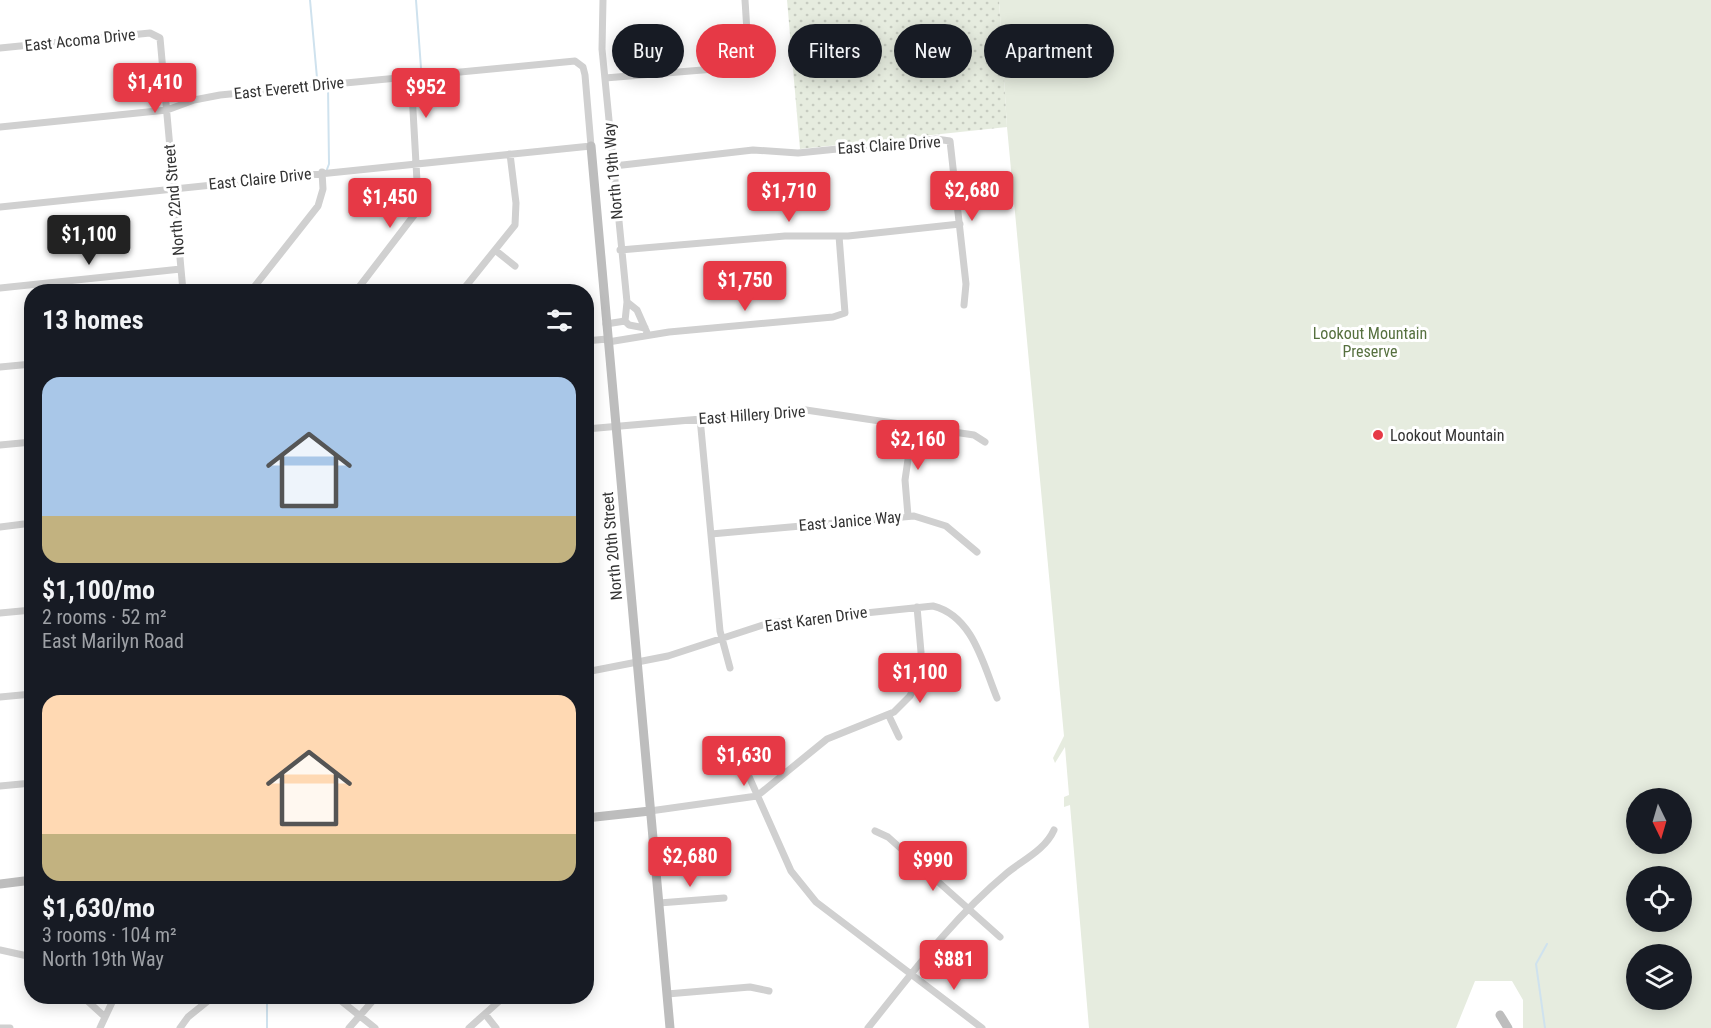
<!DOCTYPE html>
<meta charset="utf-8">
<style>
body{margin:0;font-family:"Roboto Condensed",sans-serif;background:#20242c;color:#f1f3f6;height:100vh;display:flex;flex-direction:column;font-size:22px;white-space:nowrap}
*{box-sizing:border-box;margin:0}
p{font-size:20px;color:#9ea1a6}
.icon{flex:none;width:33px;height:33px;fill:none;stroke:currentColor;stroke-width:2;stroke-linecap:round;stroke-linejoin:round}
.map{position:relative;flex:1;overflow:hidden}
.sheet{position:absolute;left:24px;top:284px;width:570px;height:720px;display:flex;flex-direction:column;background:#171b24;border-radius:24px;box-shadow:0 3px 15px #0003}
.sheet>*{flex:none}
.top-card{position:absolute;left:612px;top:24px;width:570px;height:54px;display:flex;gap:12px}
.needle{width:39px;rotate:175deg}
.controls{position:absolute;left:1626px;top:788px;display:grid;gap:12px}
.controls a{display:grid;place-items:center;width:66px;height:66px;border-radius:50%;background:#171b24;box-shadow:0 3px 15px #0003;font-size:30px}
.price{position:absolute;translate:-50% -51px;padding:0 14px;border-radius:6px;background:#e63946;color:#fff;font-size:20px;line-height:39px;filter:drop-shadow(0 2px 3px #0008)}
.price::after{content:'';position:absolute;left:50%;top:36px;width:18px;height:14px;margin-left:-9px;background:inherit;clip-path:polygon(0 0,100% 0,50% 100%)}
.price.active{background:#222;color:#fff}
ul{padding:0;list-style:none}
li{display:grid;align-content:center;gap:12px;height:318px;padding:0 18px}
li span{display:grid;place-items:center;height:186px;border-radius:18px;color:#555}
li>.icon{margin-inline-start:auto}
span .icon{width:108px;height:108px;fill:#fffc;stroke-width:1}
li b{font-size:26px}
h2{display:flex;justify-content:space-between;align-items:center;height:72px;padding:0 18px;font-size:26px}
.chip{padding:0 21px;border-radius:27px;background:#171b24;box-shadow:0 3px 15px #0003;font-size:21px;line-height:54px}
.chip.active{background:#e63946;color:#fff}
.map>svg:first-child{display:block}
.grass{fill:#e6ecdf;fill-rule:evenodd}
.park{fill:url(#park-dots)}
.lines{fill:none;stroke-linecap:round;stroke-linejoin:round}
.stream{stroke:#cfe2ee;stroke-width:2}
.street{stroke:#d0d0d0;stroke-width:7}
.secondary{stroke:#bdbdbd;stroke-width:9}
.poi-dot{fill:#e63946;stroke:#fff;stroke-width:2}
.labels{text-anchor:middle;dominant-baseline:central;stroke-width:6;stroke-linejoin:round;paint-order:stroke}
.street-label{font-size:16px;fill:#333;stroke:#fff}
.park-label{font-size:16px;fill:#56703f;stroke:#fff}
.poi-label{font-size:16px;fill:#333;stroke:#fff;text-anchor:start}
</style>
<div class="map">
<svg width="1711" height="1028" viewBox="0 0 1711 1028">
<defs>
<pattern id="park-dots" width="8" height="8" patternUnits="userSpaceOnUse" patternTransform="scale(1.5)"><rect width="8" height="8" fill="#e6ecdf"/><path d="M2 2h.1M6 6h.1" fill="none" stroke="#c6cbc0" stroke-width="1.8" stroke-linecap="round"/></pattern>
</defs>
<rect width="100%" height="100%" fill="#fff"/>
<path class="grass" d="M 999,0 L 1711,0 L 1711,1028 L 1523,1028 L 1523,1000 L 1512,981 L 1475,981 L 1456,1028 L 1089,1028 L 1070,805 L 1064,807 L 1064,797 L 1069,795 L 1065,747 L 1055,763 L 1053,758 L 1064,736 L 1007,127 ZM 1636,798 L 1682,798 L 1682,843 L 1636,843 ZM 1636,876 L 1682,876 L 1682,921 L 1636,921 ZM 1636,954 L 1682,954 L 1682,999 L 1636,999 Z"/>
<path class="park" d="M 787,0 L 999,0 L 1007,127 L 800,149 Z"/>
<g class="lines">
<path class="stream" d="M 310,0 L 317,78 L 325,82
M 416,0 L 421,68 L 417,74
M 326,172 L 329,164 L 328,86
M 267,996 L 267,1028
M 1545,1028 L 1536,964 L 1547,944"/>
<path class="street" d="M 603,0 L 602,49 L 627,302 L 637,310 L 648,335
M 0,48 L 150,33 L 160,38 L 183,291
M 605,78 L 739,67 L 749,63 L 745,0
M 0,127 L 167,110 L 194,100 L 220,95 L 575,61 L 583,67 L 585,75 L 591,146 L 0,207
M 614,166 L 753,150 L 798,153 L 936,139 L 950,141 L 966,284 L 964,305
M 495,250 L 515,266
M 620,250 L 785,236 L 848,236 L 960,224
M 0,288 L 181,269
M 251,291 L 318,206 L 323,189 L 322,172
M 356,291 L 415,214 L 418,199 L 411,75
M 462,291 L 515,225 L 516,203 L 510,154
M 625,321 L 629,325 L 645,328
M 606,324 L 625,321 L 627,302
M 586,341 L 607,339
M 608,342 L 669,332 L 833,317 L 845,313 L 839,236
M 0,367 L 32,364
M 700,418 L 720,631 L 730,668
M 586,429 L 806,410 L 974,435 L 985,442
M 0,445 L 32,442
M 908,516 L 905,480 L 913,425
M 0,527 L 32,523
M 711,534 L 914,516 L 946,526 L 977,552
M 0,613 L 32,610
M 586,672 L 668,656 L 769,623 L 933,606 C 973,616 983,664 997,698
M 0,697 L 32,694
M 889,716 L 899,737
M 743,763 L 791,871 L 816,902 L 982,1028
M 0,786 L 32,783
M 650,811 L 757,796 L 827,739 L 894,712 L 910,696 L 919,676 L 921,652 L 917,607
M 875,831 L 888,837 L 1000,937
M 659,903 L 724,898
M 0,950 L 32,957
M 667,994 L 750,987 L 769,991
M 82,996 L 104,1016
M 335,996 L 375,1028
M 485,1014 L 496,1028
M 0,1028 L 10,1028
M 100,1028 L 115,996
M 180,1028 L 188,1017 L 214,996
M 349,1028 L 377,996
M 469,1028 L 505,996
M 868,1028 C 912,973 953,918 1007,873 C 1023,860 1045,850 1054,830"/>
<path class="secondary" d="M 591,146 L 670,1028
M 586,818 L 650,811
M 0,884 L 32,880
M 1500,1015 L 1508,1028"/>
</g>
<circle class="poi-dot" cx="1378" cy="435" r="6"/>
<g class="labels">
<g class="street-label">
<text transform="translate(80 40) rotate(-6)">East Acoma Drive</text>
<text transform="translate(289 88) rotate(-6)">East Everett Drive</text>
<text transform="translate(889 145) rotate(-4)">East Claire Drive</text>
<text transform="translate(613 171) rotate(-95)">North 19th Way</text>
<text transform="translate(260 179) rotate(-6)">East Claire Drive</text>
<text transform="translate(174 200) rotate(-95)">North 22nd Street</text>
<text transform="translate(752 415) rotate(-4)">East Hillery Drive</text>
<text transform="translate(850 521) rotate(-5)">East Janice Way</text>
<text transform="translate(612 546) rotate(-95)">North 20th Street</text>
<text transform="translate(816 619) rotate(-8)">East Karen Drive</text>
</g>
<g class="park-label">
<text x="1370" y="333">Lookout Mountain<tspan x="1370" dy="18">Preserve</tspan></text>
</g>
<g class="poi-label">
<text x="1390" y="435">Lookout Mountain</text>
</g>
</g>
</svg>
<div class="controls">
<a><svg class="needle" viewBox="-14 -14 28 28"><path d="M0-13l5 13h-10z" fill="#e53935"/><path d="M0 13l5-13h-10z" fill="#9ea1a6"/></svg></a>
<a><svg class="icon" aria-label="locate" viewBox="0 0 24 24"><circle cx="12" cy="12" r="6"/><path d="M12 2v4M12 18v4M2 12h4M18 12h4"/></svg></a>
<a><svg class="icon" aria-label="layers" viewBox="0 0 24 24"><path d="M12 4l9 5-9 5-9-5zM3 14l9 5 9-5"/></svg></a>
</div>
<b class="price" style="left:155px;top:114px">$1,410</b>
<b class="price" style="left:426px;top:119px">$952</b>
<b class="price" style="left:972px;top:222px">$2,680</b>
<b class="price" style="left:789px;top:223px">$1,710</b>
<b class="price" style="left:390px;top:229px">$1,450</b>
<b class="price active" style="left:89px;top:266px">$1,100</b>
<b class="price" style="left:745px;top:312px">$1,750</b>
<b class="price" style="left:918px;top:471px">$2,160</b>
<b class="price" style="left:920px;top:704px">$1,100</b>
<b class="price" style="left:744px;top:787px">$1,630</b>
<b class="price" style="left:690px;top:888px">$2,680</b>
<b class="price" style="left:933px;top:892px">$990</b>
<b class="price" style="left:954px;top:991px">$881</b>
<div class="top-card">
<a class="chip">Buy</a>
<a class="chip active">Rent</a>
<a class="chip">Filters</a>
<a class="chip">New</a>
<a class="chip">Apartment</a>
</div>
<section class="sheet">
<h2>13 homes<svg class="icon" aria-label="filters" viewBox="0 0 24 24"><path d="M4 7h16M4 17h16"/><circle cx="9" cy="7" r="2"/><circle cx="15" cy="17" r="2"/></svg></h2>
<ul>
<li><span style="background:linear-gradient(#a9c7e8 75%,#c2b280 0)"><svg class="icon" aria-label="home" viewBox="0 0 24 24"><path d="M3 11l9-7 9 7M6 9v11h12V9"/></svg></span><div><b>$1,100/mo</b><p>2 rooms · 52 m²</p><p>East Marilyn Road</p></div></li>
<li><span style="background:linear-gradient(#ffd9b3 75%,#c2b280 0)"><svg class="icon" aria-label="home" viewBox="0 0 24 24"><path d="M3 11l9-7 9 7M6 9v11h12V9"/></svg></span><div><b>$1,630/mo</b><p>3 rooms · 104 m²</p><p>North 19th Way</p></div></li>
</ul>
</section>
</div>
